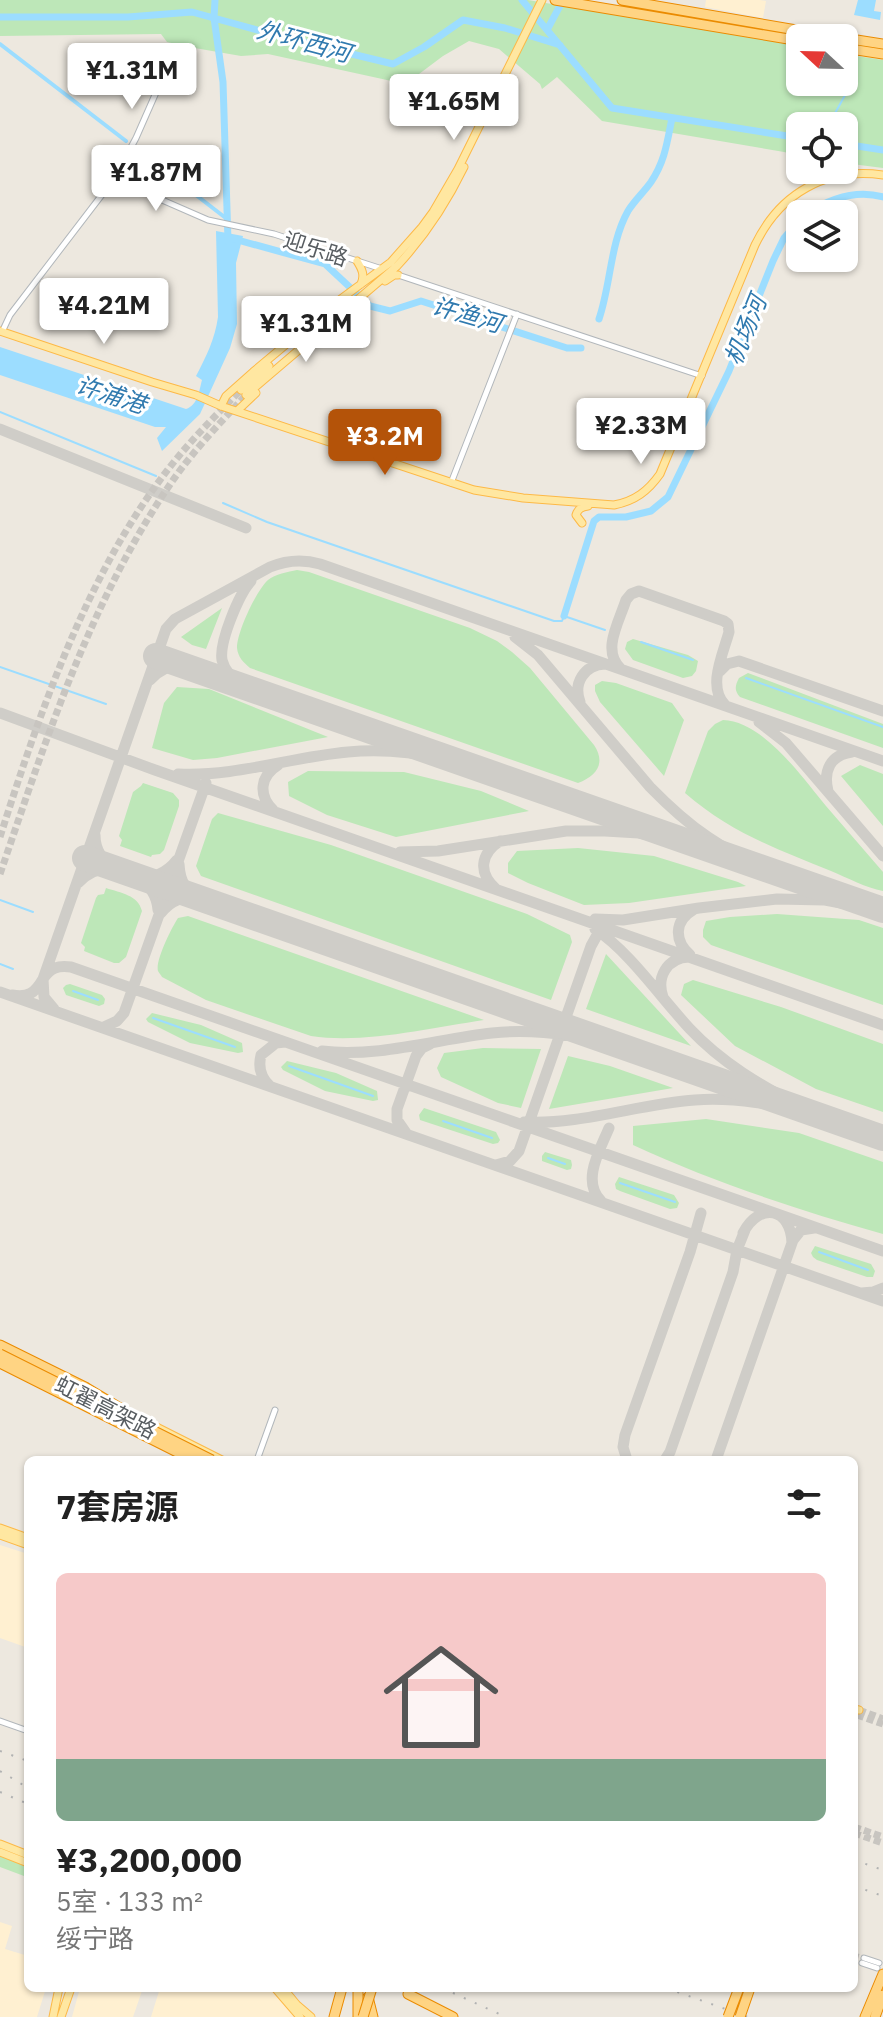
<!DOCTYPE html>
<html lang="zh">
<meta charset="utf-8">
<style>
body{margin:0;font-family:"IBM Plex Sans","Noto Sans SC",sans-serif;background:#f2f2f2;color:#222;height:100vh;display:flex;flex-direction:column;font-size:30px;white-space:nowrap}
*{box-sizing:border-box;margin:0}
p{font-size:26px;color:#767676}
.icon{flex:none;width:44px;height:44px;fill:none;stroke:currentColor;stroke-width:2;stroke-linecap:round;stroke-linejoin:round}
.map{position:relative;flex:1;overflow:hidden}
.side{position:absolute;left:24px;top:1456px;width:834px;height:536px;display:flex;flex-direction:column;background:#fff;border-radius:12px;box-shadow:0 2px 6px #0004}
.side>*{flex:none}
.needle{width:52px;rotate:292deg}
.buttons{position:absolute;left:786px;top:24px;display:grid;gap:16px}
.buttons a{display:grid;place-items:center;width:72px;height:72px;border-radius:12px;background:#fff;box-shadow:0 2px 6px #0004;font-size:40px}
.price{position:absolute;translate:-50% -68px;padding:0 18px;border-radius:8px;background:#fff;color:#222;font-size:26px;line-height:52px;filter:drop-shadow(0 2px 4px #0008)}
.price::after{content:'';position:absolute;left:50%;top:48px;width:24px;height:18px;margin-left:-12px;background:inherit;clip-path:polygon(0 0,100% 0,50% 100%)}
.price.selected{background:#b45309;color:#fff}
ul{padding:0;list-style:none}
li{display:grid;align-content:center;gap:16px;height:424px;padding:0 32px}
li span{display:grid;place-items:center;height:248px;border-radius:12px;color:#555}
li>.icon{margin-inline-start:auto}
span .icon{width:144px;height:144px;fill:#fffc;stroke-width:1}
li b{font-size:34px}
h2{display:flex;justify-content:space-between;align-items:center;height:96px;padding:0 32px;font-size:34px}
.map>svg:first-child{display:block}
.commercial{fill:#fff0d1}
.green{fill:#bde7b8}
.water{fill:#9cddff}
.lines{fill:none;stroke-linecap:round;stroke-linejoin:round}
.stream{stroke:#9cddff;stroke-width:2}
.canal{stroke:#9cddff;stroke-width:4}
.river{stroke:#9cddff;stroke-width:7}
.taxiway{stroke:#cfcdc8;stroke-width:11}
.runway{stroke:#cfcdc8;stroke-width:26}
.minor-tunnel{stroke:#c8c5c0;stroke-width:5;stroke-dasharray:5 2.5;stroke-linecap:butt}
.major-tunnel{stroke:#c8c5c0;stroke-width:7;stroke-dasharray:7 3.5;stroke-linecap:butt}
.minor-casing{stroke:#b2b7bb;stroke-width:7}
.major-casing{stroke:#fdb947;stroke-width:9}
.highway-casing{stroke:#eb8b00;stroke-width:11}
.minor{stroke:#fff;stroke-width:5}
.major{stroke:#ffe7a1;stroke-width:7}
.highway{stroke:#ffd483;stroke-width:9}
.rail{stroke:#b1b2b2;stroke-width:2;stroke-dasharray:2 10;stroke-linecap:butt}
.highway-bridge-casing{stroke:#eb8b00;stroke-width:11;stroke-linecap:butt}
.highway-bridge{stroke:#ffd483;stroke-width:9}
.labels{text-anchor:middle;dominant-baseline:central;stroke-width:6;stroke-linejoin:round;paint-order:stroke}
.street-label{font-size:22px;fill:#585d61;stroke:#fff}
.water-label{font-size:24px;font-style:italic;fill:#307aaf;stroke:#fff}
</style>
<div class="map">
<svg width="883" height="2017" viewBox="0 0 883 2017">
<rect width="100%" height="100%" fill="#ede8df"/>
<path class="commercial" d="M 706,0 L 760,0 L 766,1 L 763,18 L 705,7 Z
M 0,1545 L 28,1554 L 28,1648 L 0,1638 Z
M 0,1922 L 12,1926 L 5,1949 L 28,1956 L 28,1988 L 46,1988 L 37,2017 L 0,2017 Z
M 80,1988 L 143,1988 L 133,2017 L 72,2017 Z
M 160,1988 L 272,1988 L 299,2017 L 151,2017 Z"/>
<path class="green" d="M 0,0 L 528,0 L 800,46 L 800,82 L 844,82 L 844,54 L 883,60 L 883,168 L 844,163 L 844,126 L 800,126 L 800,156 L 784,152 L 602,121 L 557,77 L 542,89 L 540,84 L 499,49 L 469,41 L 443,56 L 419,74 L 396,82 L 268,54 L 241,56 L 189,47 L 167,42 L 161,34 L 0,36 Z
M 297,570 L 309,572 L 470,628 L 497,641 L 512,652 L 530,668 L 594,745 C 606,763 597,776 578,783 L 250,668 C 243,662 238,657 237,648 C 237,632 256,591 268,580 C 275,574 288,572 297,570 Z
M 222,608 L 206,649 L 192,645 L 181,637 Z
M 633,639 L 688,655 L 698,661 L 696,671 L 692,676 L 683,678 L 633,660 L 625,649 L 627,642 Z
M 748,673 L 883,724 L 883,748 L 740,697 C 734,690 735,686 739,678 Z
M 602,681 L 616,683 L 672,703 L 684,720 L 664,776 L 600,702 L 595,691 L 595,685 Z
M 177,687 L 209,689 L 328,737 L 217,758 L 193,760 L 152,748 L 164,703 Z
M 723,720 C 763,721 802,777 826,806 C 845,828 864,850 883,872 L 883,891 C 866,888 848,878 831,871 C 776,849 730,832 685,793 L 708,731 L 715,724 Z
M 860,765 L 883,774 L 883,826 L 841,776 Z
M 308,771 L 404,772 L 481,791 L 529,811 L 396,837 L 327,815 L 289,796 L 288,782 Z
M 143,783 L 173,793 L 179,800 L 179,806 L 164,850 L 160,854 L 152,855 L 151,857 L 120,846 L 122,840 L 119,836 L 133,792 L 141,786 Z
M 218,813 L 331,845 L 527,914 L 570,935 L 572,942 L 551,1000 L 201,876 L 196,866 L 212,819 Z
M 578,848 L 654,856 L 738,882 L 746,886 L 629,903 L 584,905 L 528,883 L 508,873 L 508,863 L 517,851 Z
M 106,888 C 121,893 138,895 142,911 L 126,957 L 119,963 L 114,963 L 84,951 L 85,947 L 81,943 L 96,898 L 98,895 L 104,894 Z
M 777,914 L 859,920 L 883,928 L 883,1005 L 711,945 L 703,937 L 703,930 L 706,921 L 730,917 Z
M 188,916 L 484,1020 C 430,1028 364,1044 311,1036 L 206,1000 L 162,977 C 161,975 159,973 158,971 C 155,961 172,927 178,918 Z
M 606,954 L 691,1046 L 586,1009 Z
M 693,980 L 781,1007 L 883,1044 L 883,1112 L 816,1089 L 735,1046 L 681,995 L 684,984 Z
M 70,984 L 102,995 L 105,999 L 104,1004 L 99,1006 L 66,995 L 63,988 L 66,985 Z
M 152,1013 L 201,1025 L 242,1043 L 243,1052 L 238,1053 L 190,1043 L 148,1022 L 146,1019 Z
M 483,1048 L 541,1049 L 521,1108 L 498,1103 L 441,1077 L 437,1068 L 444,1053 Z
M 568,1056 L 610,1066 L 673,1088 L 549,1109 Z
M 287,1061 L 336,1073 L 377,1091 L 378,1100 L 373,1101 L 325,1091 L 283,1070 L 281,1067 Z
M 424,1108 L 496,1132 L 500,1140 L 498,1143 L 493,1144 L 420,1120 L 419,1115 Z
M 706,1119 L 799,1133 L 883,1162 L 883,1234 C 798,1210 713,1182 633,1145 L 633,1126 Z
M 545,1152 L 571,1160 L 572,1165 L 571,1169 L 567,1170 L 542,1161 L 542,1156 Z
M 619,1177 L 674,1195 L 679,1203 L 677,1208 L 670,1209 L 620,1191 L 616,1189 L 615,1184 Z
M 815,1246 L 871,1264 L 875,1271 L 873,1277 L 867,1277 L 817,1260 L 813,1257 L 811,1253 Z
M 0,1856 L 27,1867 L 24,1876 L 0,1867 Z"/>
<path class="water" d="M 858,0 L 876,0 L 874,11 L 881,12 L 880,20 L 854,15 Z
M 216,231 L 243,236 L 236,263 L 237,324 L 230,348 L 200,414 L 162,451 L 157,438 L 166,427 L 155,427 L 0,375 L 0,347 L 186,409 C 198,405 199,391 202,380 L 196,376 C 206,357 215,339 218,317 Z"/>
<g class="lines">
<path class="stream" d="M 828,126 L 855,77
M 0,412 L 156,476
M 223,503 L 267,522 L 554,621 L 562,621 L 564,616 L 605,630
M 641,642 L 693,660
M 0,667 L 106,704
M 746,678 L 883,727
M 0,900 L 33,912
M 0,964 L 13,969
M 73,991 L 98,1000
M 153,1018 L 235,1047
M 289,1066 L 373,1096
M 443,1121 L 492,1138
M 548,1158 L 565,1164
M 620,1183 L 675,1202
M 819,1252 L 868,1270"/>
<path class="canal" d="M 0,44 L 126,141
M 139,151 L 227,219"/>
<path class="river" d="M 215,0 L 214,18 L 223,82 L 228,241
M 522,0 L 612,108 L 800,138
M 0,17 L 128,17 L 192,12 L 290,39 L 393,64 L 424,47 L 463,20 L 505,28 L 560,45
M 547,30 L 563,0
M 844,144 L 883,150
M 806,214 C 829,199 855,189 883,197
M 234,239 L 325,264 L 370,306 L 390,311 L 421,301 L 567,348 L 581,348
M 599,319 C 611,284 610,243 628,211 C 634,201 644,192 651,182 C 665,161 667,143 672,118
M 564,616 L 594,521 L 599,517 L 626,517 L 651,511 L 668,497 L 729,371 L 773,261 L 784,238 L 800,220"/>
<path class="taxiway" d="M 0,429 L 246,528
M 515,637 L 538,655 L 650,787 C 691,829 722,850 775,873
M 621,669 C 601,651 619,622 626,600 L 631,594 L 639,591 L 724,621 L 728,624 L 729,632 C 723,654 707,687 725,705
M 720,671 L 727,664 L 739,661 L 883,711
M 150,680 C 160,669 171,664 186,666
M 242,686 C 233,679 225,672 222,660 C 219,642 239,594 251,581
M 580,702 C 573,683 584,665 605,664
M 0,713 L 155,770 L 883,1025
M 759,722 L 786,743 L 883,856
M 178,774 C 235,777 291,757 348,752 C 389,748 430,754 470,765
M 828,791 C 823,771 830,755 852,752
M 273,810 C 258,795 260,776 278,765
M 95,835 C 95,851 103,861 116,869
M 400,852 L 438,851 L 566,831 L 605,831 L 639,833 L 701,846
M 179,864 C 180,882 186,892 202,899
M 135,876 C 153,879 166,874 177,860
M 136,876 C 149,884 157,895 158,910
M 78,883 C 89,871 101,867 116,869
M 496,889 C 478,873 480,854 500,841
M 161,913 C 171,900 182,896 198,899
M 595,919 L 623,920 L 699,908 L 777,899 L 825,900 L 883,911
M 595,929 C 629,951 661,998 690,1029 C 722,1063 760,1085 802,1107
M 690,955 C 674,941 674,921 693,910
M 0,992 L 883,1301
M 12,995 C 28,998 35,993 43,979 L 166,629 L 175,619 L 270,567 C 287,560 303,559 320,564 L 883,761
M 663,997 C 656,977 667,958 689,957
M 54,1009 L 44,997 L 43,979 C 50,968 58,965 71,967 L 883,1251
M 104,1027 L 117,1021 L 124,1013 L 206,783
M 322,1051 C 376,1058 438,1039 492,1033 C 537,1028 583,1036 626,1048
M 270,1086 C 260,1077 258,1067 261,1055 L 276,1043 L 285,1042
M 524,1122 C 581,1125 638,1104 695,1100 C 736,1097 776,1105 816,1114
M 406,1133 L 397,1120 L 397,1109 L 416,1056 L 422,1048 L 430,1044
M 496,1165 L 510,1161 L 519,1151 L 591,946 L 601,928
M 601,1201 C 581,1181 600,1150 609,1128
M 743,1233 C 760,1201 791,1208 792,1243
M 862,1293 L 873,1292 L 883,1288
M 627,1460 L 623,1447 L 625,1435 L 690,1252 L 701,1213
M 665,1460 L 670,1452 L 733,1272 L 737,1250 L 745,1230
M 716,1460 L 793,1240 L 801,1230 L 814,1228"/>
<path class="runway" d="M 156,656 L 883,910
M 85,858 L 883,1138"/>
<path class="minor-tunnel" d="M 854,1955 L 864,1958"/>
<path class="major-tunnel" d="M 0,837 C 39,715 85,579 163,476 C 186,445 214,417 241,390
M 0,874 C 46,740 90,601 171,483 C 193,451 220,423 246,395
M 859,1710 L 883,1719
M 857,1715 L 883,1724
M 854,1827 L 883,1837
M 854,1833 L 883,1843"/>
<g class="minor-casing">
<path id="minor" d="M 114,179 L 208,220 L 274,234 L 382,269
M 395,274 L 702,376
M 2,332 L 10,315 L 114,179 L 136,138 L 173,54
M 451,483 L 517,314
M 257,1460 L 275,1410
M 0,1721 L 28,1731
M 864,1958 L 879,1963
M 862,1963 L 877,1968"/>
</g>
<g class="major-casing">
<path id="major" d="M 357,261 C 362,269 365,275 361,284
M 385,281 L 394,275 L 398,275
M 0,331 L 152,382 L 196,395 L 221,406 L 474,490 L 523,498 L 614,505 C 635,501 648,491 660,474 L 755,245 C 780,193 826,167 883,175
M 309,332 L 329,317 L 344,301
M 241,390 L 269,366
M 246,395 L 397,266 C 425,236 446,204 464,167
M 221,406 L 226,396 L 253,372 L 338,301 L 391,262 L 422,227 L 433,212 L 458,169 L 542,0
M 237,411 L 256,393
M 582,523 L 576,515 C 578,509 581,507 588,506
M 117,1407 L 222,1460
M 0,1528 L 28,1538
M 0,1535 L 28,1545
M 854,1709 L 859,1710
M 0,1844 L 28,1855
M 0,1852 L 28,1863
M 275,1988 L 300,2017
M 283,1988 L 297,2005 L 311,2017
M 53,2017 L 59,1988
M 61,2017 L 71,1988"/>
</g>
<g class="highway-casing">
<path id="highway" d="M 555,0 L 800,41
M 622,0 L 843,38
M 844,38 L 883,44
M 844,48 L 883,54
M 0,1345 L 85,1387
M 408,1994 L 453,2017
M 368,1997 L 373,2017
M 334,2017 L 342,1988
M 358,2017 L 358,1988
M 865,2017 L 883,1974
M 875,2017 L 883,1995"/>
</g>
<use href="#minor" class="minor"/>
<use href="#major" class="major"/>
<use href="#highway" class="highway"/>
<path class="rail" d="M 0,1751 L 28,1761
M 0,1771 L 28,1788
M 0,1792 L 28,1804
M 854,1860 L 883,1870
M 854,1886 L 883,1896
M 442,1988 L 506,2017
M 666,1988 L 748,2017"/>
<g class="highway-bridge-casing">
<path id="highway-bridge" d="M 0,1354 L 212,1460
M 0,1363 L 193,1460
M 85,1387 L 120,1408
M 363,2017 L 372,1988
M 728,2017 L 739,1988
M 740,2017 L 750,1988"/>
</g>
<use href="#highway-bridge" class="highway-bridge"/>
</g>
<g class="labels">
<g class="street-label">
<text transform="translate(316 248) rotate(18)">迎乐路</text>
<text transform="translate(106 1407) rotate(27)">虹翟高架路</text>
</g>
<g class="water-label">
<text transform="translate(304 41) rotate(15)">外环西河</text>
<text transform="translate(467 314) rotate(16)">许渔河</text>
<text transform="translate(745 330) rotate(-68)">机场河</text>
<text transform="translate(111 394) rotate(18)">许浦港</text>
</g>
</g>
</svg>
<div class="buttons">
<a><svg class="needle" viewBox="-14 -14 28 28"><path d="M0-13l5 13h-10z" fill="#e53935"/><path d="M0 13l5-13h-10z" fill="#767676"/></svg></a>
<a><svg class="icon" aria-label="locate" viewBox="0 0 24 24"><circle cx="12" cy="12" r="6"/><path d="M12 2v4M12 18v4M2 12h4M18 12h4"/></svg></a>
<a><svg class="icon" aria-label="layers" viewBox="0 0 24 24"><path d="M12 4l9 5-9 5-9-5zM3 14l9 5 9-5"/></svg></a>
</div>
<b class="price" style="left:132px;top:111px">¥1.31M</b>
<b class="price" style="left:454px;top:142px">¥1.65M</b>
<b class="price" style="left:156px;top:213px">¥1.87M</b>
<b class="price" style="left:104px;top:346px">¥4.21M</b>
<b class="price" style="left:306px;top:364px">¥1.31M</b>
<b class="price" style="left:641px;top:466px">¥2.33M</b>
<b class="price selected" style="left:385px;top:477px">¥3.2M</b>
<section class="side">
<h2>7套房源<svg class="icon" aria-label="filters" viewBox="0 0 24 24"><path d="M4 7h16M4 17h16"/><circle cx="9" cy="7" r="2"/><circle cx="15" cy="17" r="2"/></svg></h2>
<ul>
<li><span style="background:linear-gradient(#f6c9c9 75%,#7fa58c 0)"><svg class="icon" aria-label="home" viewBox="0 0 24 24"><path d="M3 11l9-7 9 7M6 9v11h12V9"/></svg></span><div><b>¥3,200,000</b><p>5室 · 133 m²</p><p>绥宁路</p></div></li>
</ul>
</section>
</div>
